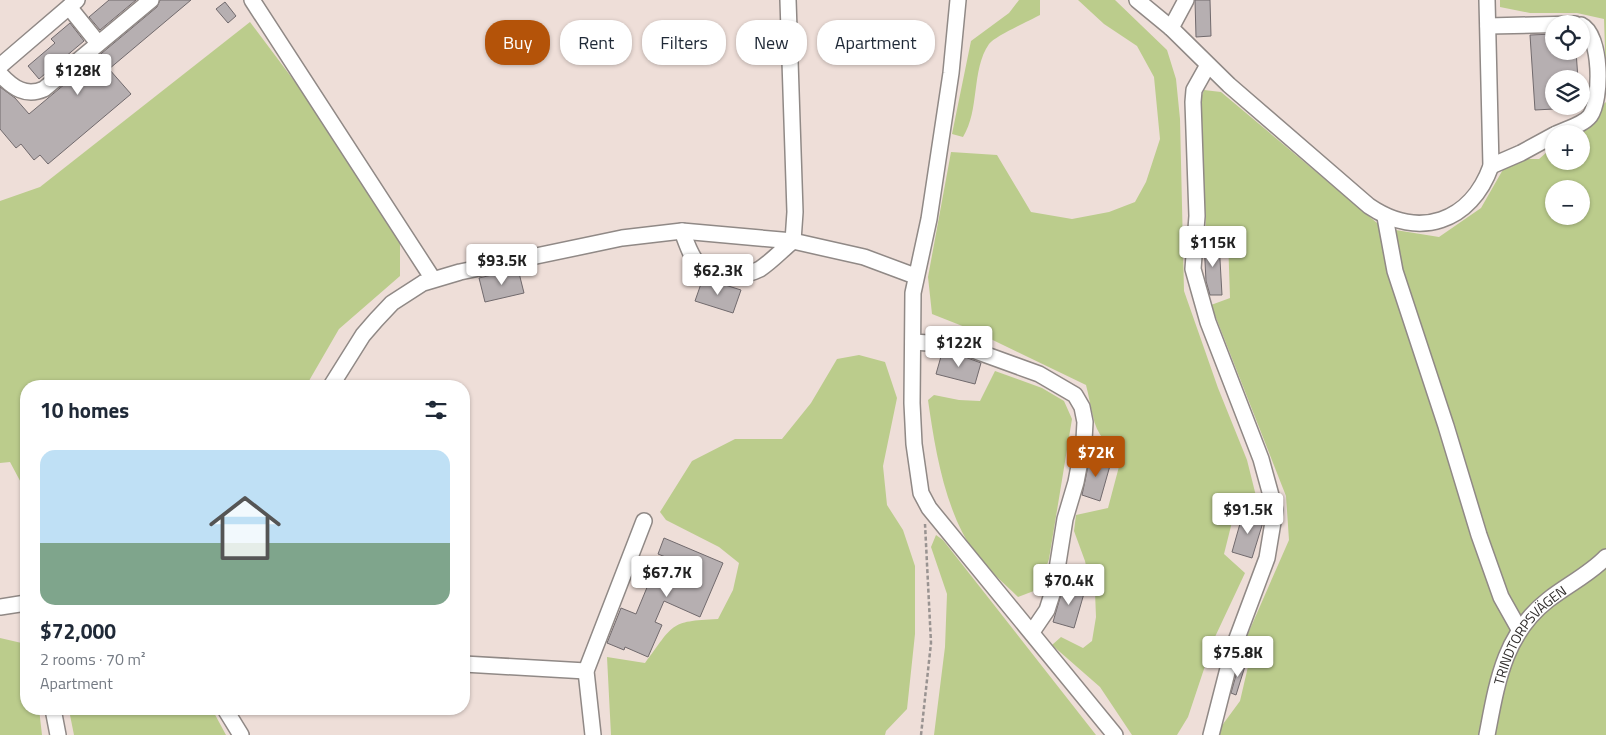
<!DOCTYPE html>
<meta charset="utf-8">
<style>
body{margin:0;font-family:"Titillium Web",sans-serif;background:#f2f2f3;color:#1f2937;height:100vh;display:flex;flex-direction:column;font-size:19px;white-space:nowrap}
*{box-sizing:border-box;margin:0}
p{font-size:16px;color:#747a83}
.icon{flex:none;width:28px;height:28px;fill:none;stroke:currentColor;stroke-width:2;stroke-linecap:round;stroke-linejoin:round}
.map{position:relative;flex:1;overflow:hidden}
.side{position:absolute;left:20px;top:380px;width:450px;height:335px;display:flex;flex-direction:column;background:#fff;border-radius:20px;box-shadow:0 1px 4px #0004}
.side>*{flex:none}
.banner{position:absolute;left:485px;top:20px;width:475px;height:45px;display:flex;gap:10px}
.buttons{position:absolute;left:1545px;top:15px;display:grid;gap:10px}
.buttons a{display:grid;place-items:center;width:45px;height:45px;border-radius:50%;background:#fff;box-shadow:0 1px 4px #0004;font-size:25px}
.price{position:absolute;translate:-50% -42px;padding:0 11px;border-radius:5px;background:#fff;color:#222;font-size:16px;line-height:32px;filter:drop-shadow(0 1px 2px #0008)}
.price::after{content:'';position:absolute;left:50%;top:30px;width:15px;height:11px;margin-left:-8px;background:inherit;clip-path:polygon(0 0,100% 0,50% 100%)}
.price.on{background:#b45309;color:#fff}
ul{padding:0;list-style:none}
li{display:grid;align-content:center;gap:10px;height:265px;padding:0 20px}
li+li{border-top:1px solid #e0e1e3}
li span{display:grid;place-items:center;height:155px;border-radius:15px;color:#555}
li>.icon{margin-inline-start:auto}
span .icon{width:90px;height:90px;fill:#fffc;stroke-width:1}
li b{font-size:21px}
h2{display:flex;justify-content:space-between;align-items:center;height:60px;padding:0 20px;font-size:21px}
.pill{padding:0 18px;border-radius:20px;background:#fff;box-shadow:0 1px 4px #0004;font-size:18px;line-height:45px}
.pill.on{background:#b45309;color:#fff}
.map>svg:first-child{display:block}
.built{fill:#eeded8;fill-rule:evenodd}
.green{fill:#bbcc8c;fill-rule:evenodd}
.building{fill:#b6afb1;stroke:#716a6d}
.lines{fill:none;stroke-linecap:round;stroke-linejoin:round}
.minor-casing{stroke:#908986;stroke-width:18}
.path{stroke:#999391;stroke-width:2.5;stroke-dasharray:4 2.5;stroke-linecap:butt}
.minor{stroke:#fff;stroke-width:15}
.labels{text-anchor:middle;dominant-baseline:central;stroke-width:5;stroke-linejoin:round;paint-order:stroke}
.street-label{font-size:14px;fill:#302d2c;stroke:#fff}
</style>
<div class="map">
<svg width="1606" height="735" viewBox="0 0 1606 735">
<rect width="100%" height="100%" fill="#f5edea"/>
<path class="built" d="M 0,0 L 1606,0 L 1606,123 L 1581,134 L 1554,134 L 1554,161 L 1358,382 L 1256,735 L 0,735 ZM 1554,24 L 1581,24 L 1581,51 L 1554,51 ZM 1554,79 L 1581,79 L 1581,106 L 1554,106 ZM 26,386 L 464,386 L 464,709 L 26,709 Z"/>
<path class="green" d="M 1019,0 L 1040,0 L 1040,15 C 1029,21 995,36 989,44 C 971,70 980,110 963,137 L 952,134 L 971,41 L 1009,13 Z
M 1078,0 L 1115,0 L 1167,50 L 1176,79 L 1180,119 L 1184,291 L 1218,388 L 1247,460 L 1256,496 L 1252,507 L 1235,510 L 1224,554 L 1245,573 L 1214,639 L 1188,717 L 1177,735 L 1132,735 L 1100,687 L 1052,645 L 1061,637 L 1083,648 L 1092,641 L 1096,617 L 1095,592 L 1089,580 L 1085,561 L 1074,531 L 1076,515 L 1108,508 L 1121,459 C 1108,446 1096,434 1093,416 C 1090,405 1089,396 1086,385 L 970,329 L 932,314 L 928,277 L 951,152 L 997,155 L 1031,212 L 1072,219 L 1109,212 L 1135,202 L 1146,182 L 1160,139 L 1154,77 L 1137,46 L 1104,24 Z
M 1500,0 L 1606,0 L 1606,79 L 1604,19 L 1577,13 L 1530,13 L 1500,7 Z
M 250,22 L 307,98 L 400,241 L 400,276 L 339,329 L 306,386 L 26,386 L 26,492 L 10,462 L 0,463 L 0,201 L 40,187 Z
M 1204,90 L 1221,92 L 1383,228 L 1439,237 L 1481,208 L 1509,159 L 1539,159 L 1554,146 L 1554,161 L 1581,161 L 1581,134 L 1569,134 L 1606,102 L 1606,735 L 1215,735 L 1240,701 L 1250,658 L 1243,645 L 1289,540 L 1286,496 L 1211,305 L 1230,298 L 1228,238 L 1206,230 L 1200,101 ZM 1554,189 L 1581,189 L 1581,216 L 1554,216 Z
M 859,355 L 885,362 L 897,398 L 883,466 L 887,505 L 903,530 L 915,566 L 915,634 L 907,709 L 886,731 L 885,735 L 611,735 L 607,657 L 645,663 C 674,625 668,621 718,619 L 733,590 L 739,563 L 719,547 L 666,520 L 660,512 L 692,461 L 735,439 L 782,439 L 811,403 L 837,359 Z
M 995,371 L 1042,388 L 1064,401 L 1072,419 L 1049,559 L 1039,589 L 1018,597 C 1004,583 987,569 975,553 C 945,512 935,449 928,400 L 934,395 L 959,400 L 980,401 Z
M 936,535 L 943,540 L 1096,735 L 934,735 L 945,647 L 947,594 L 931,547 Z
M 0,638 L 26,644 L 26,709 L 39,709 L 42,735 L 0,735 Z
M 78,709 L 212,709 L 226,735 L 74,735 L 70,715 Z"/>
<path class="building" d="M 109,0 L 136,0 L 100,30 L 89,17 Z
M 160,0 L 191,0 L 109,69 L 131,94 L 48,164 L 40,155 L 34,160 L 21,144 L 16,148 L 0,129 L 0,87 L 15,98 L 29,114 L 157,7 Z
M 1195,0 L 1210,0 L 1211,36 L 1196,37 Z
M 225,2 L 236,16 L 228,23 L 216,9 Z
M 70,23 L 84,41 L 39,79 L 28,66 L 55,43 L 51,39 Z
M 1554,34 L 1554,51 L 1576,51 L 1578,79 L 1554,79 L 1554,109 L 1535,110 L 1530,35 Z
M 1204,242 L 1219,242 L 1222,295 L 1210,295 L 1206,281 Z
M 518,269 L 524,293 L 485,302 L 479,278 Z
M 703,278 L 741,290 L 733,313 L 695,301 Z
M 942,353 L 957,354 L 981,363 L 975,384 L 936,374 Z
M 1090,457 L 1111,462 L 1100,501 L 1082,495 Z
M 1243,513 L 1264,519 L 1252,558 L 1232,552 Z
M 664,538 L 723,563 L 700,617 L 664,601 L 655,622 L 662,625 L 648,657 L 625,647 L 624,650 L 607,643 L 621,608 L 636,614 L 653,573 L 671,580 L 678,562 L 658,554 Z
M 1064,584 L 1085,590 L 1074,628 L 1053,622 Z
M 1240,661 L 1246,663 L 1236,695 L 1231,693 Z"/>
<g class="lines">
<g class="minor-casing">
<g id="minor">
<path d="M 252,0 L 433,279"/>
<path d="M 958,0 L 951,73 L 929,219 L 913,293 L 912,403 L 914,444 L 921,493 L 929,508 L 1115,735"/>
<path d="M 1137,0 L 1171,28 L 1229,85 L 1369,206 C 1419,240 1471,222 1491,166 L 1487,0"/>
<path d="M 69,7 L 98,43"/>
<path d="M 1488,26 L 1575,24"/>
<path d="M 1171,28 L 1186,0"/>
<path d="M 1208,65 L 1194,90 L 1193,102 L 1197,216 L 1193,269 L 1208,322 L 1261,459 L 1275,510 L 1267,558 L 1233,649 L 1211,735"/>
<path d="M 0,66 L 77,0"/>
<path d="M 0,74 C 13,88 26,97 44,89 L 151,0"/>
<path d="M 1556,134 C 1566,129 1583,125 1590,116 C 1602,99 1602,35 1581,25"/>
<path d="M 1491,166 L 1521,153 L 1554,135"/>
<path d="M 1385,217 L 1395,271 L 1446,426 L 1479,535 L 1501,597 L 1519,629"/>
<path d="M 682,231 C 693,262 697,271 729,275 C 740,276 750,274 760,269 C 772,261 782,250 793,241 L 795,212 L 788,0"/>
<path d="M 913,342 L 959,345 L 1039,374 L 1075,395 L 1082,407 L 1085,422 L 1084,440 L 1076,482 L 1065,519 L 1054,588 L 1047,610 L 1032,632"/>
<path d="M 331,386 L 363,335 L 376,320 L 392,303 L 423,283 L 460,272 L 622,238 L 682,231 L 793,241 L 864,257 L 915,276"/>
<path d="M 0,607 L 26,603"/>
<path d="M 464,664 L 586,671"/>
<path d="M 53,709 L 58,735"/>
<path d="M 225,709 L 241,735"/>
<path d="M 593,735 L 586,671 L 644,521"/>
<path id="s1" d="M 1487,735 C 1497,683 1504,634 1548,600 C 1567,585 1590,574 1606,557"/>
</g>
</g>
<path class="path" d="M 921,735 L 931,643 L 925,524"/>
<use href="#minor" class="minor"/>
</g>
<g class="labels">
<g class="street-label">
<text stroke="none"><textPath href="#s1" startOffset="112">TRINDTORPSVÄGEN</textPath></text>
</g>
</g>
</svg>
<div class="buttons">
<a><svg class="icon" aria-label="locate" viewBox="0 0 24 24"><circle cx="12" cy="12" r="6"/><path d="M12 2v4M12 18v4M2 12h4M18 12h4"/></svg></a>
<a><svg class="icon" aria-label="layers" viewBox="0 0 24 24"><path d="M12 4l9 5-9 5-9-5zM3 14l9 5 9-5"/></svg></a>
<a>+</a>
<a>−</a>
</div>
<b class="price" style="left:78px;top:96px">$128K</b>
<b class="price" style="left:1213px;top:268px">$115K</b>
<b class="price" style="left:502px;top:286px">$93.5K</b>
<b class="price" style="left:718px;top:296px">$62.3K</b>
<b class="price" style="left:959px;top:368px">$122K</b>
<b class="price on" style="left:1096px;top:478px">$72K</b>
<b class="price" style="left:1248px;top:535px">$91.5K</b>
<b class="price" style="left:667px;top:598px">$67.7K</b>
<b class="price" style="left:1069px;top:606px">$70.4K</b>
<b class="price" style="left:1238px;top:678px">$75.8K</b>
<div class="banner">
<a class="pill on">Buy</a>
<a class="pill">Rent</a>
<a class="pill">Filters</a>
<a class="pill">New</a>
<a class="pill">Apartment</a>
</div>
<section class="side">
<h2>10 homes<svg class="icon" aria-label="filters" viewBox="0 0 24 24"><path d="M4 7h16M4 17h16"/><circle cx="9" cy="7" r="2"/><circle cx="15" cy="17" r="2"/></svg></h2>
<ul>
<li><span style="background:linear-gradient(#bfe0f5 60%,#7fa58c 0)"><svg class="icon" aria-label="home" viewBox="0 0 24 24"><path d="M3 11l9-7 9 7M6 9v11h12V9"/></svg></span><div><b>$72,000</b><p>2 rooms · 70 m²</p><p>Apartment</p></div></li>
</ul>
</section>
</div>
